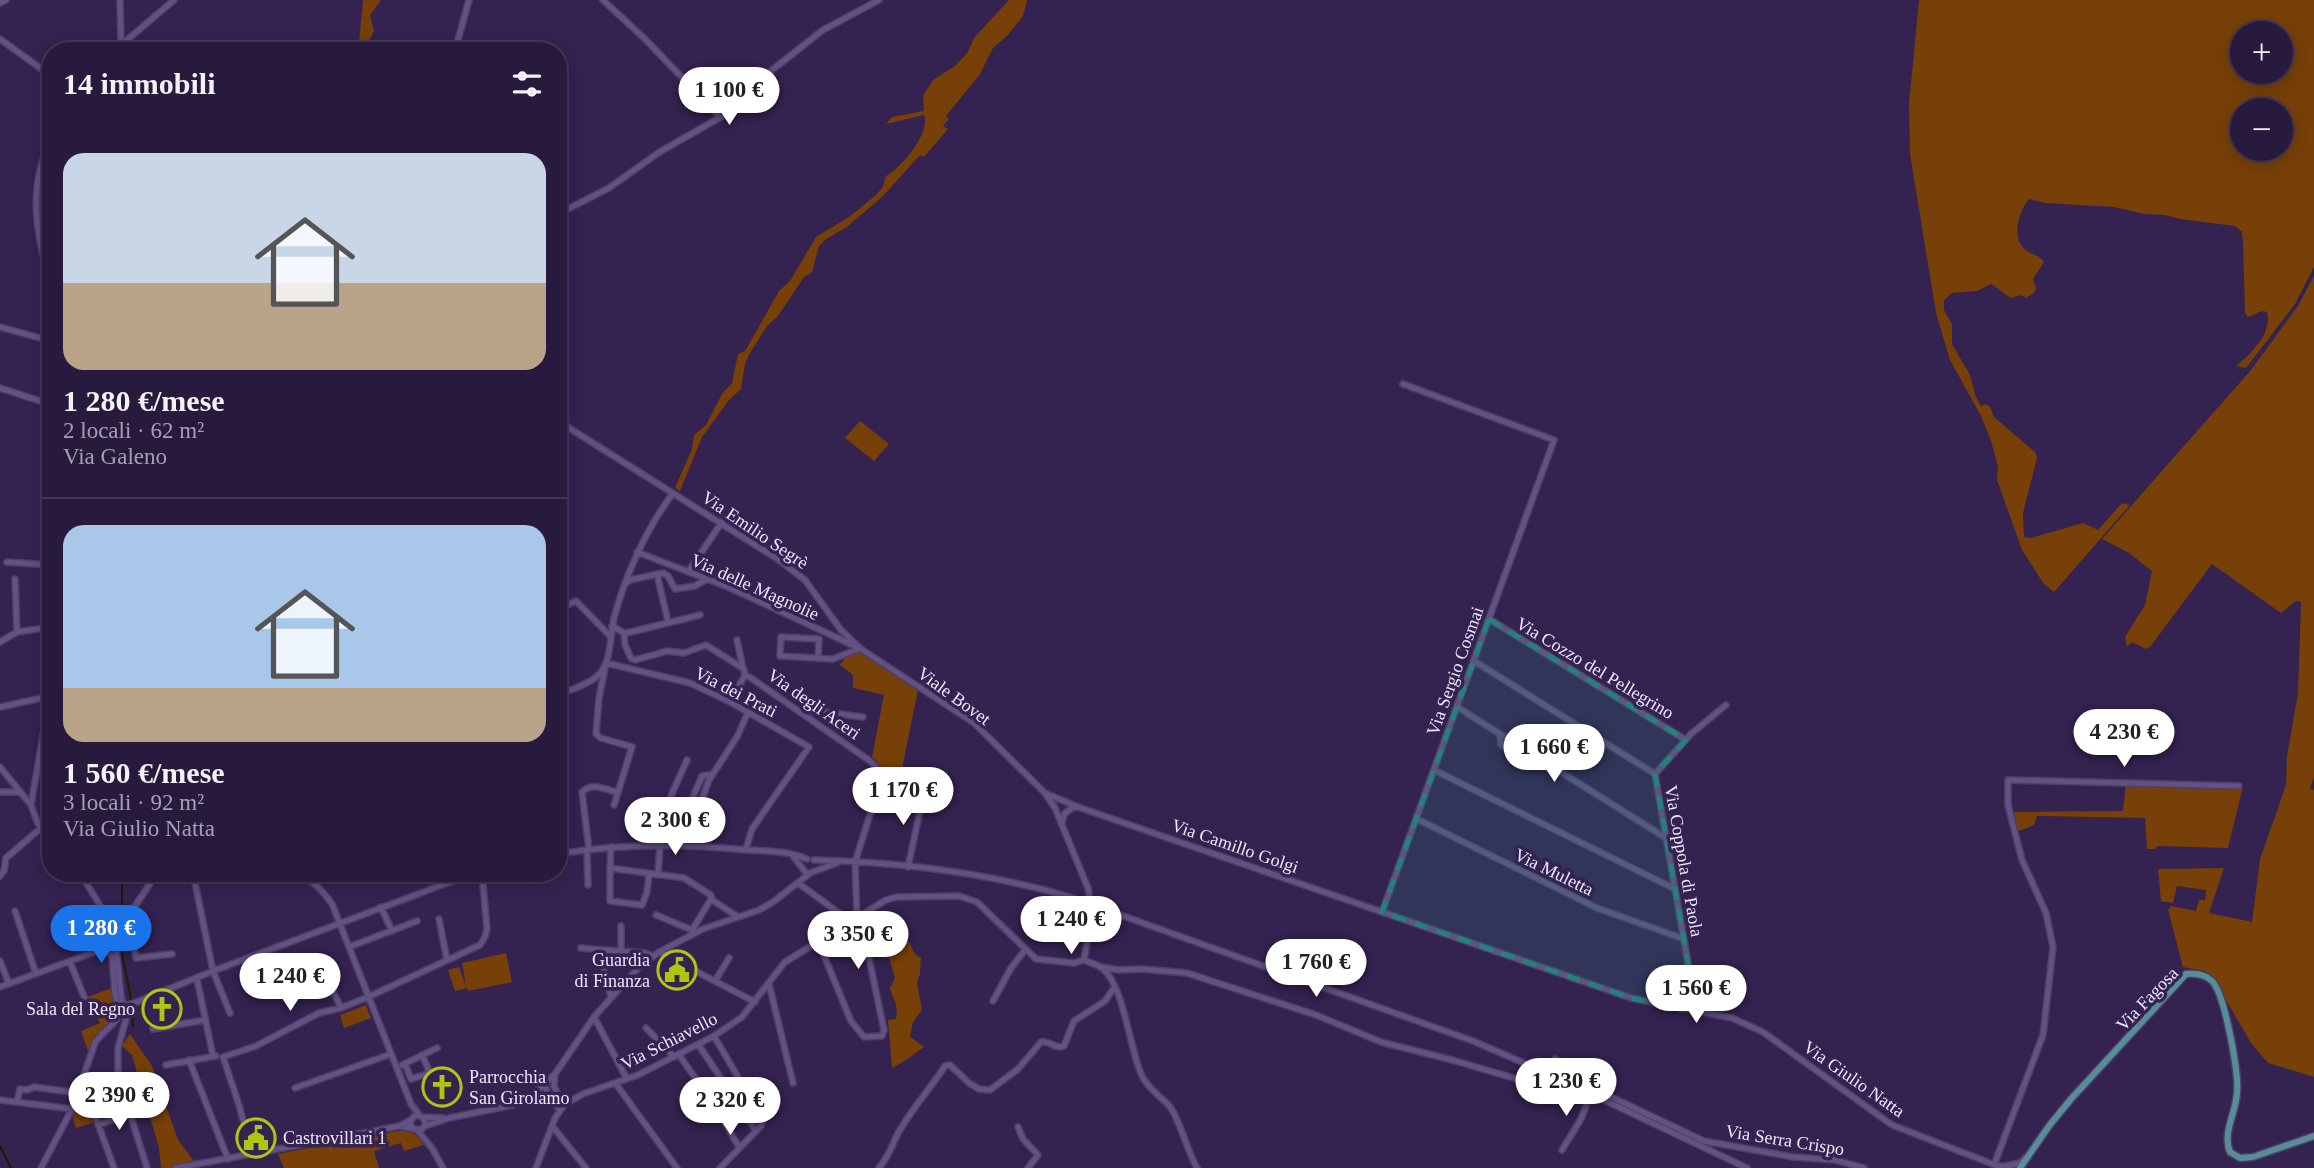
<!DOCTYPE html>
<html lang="it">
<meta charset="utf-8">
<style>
body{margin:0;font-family:"Times New Roman",serif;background:#2f2343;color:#f1f3f6;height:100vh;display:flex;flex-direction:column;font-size:26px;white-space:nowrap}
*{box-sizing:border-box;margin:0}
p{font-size:23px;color:#a4a1af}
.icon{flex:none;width:38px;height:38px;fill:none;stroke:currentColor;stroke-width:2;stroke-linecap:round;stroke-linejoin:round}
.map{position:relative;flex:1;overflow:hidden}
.panel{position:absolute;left:42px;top:42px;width:525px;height:840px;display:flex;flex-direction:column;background:#271a3c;border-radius:28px;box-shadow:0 4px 18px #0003,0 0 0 2px #433856}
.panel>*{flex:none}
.controls{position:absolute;left:2230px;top:21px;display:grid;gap:14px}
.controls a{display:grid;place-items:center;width:63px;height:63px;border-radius:50%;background:#271a3c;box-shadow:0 4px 18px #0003,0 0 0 2px #433856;font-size:35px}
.price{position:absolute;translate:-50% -60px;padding:0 16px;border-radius:24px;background:#fff;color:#222;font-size:23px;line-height:46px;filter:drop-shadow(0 2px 4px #0008)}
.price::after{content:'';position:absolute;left:50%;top:42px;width:21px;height:16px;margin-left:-10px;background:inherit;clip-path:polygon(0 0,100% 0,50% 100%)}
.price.current{background:#1a73e8;color:#fff}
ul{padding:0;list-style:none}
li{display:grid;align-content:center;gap:14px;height:371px;padding:0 21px}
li+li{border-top:2px solid #433856}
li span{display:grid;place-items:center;height:217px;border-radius:21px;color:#555}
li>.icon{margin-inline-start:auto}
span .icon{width:126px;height:126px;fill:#fffc;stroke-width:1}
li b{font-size:30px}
h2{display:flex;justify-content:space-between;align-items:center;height:84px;padding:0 21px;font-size:30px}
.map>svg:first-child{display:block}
.green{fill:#764008;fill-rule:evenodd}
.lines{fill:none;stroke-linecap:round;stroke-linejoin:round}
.stream{stroke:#1a2000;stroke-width:2}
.minor-casing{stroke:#4e3d65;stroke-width:8}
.major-casing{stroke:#4e3d65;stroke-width:9}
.minor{stroke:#625183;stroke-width:5}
.major{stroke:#568d96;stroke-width:6}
.minor-bridge-casing{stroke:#4e3d65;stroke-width:8;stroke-linecap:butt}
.minor-bridge{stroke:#625183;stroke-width:5}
.marked{fill:#25817c;fill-opacity:0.2;stroke:#25817c;stroke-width:5;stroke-dasharray:14 9;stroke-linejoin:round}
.labels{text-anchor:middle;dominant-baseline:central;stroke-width:7;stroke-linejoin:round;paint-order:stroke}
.street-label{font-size:18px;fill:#ede6fe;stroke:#342250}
.poi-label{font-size:18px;fill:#ede6fe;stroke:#342250;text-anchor:end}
</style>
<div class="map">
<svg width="2314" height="1168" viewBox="0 0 2314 1168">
<rect width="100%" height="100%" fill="#342250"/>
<path class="green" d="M 363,0 L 381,0 L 370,15 L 374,31 L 364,51 L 351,51 L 359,43 Z
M 1009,0 L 1027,0 L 1023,16 L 1007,36 L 993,48 L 980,74 L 946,116 L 949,119 L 943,126 L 948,129 L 924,157 L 920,155 L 882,197 L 848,226 L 826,239 L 819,246 L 812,272 L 804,277 L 778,316 L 767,326 L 750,353 L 745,364 L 741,389 L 729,400 L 702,437 L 680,491 L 675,488 L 692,449 L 694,435 L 706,425 L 722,394 L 732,383 L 738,354 L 745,351 L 779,291 L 790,281 L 816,237 L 849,217 L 875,196 L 883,187 L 886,176 C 901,168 931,133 924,115 L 886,124 L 892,117 L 924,111 L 923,96 L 933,80 L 955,66 L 968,52 L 974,38 Z
M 1919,0 L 2314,0 L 2314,267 L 2295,304 L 2246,368 L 2236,366 C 2251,354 2273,332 2267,312 L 2262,311 L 2248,317 L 2245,313 L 2243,242 L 2242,232 L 2235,226 L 2180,219 L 2165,215 L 2144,214 L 2114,207 L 2045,203 L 2029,199 C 2019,211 2010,238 2026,250 C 2032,255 2039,255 2044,262 L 2033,279 L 2036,288 L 2034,293 L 2026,298 L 2021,295 L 2011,298 L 1991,284 L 1977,291 L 1952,293 L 1944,300 L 1944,310 L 1952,324 L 1952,344 L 1970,375 L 1976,397 L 1981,406 L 1986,404 L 1990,407 L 1994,417 L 2036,453 L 2037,458 L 2023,513 L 2024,537 L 2031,538 L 2083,523 L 2098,530 L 2122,503 L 2130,505 L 2054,592 L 2044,584 L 2022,550 L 1997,480 L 1998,467 L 1991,441 L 1981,416 L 1950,360 L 1936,313 L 1910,154 L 1909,104 ZM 2242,33 L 2280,33 L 2280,72 L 2242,72 ZM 2242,110 L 2280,110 L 2280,149 L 2242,149 Z
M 2314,276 L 2314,777 L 2310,789 L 2314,790 L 2314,1077 L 2268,1063 L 2251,1043 L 2212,976 L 2205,971 L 2183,967 L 2168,910 L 2171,906 L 2196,911 L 2199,900 L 2205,900 L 2206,890 L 2177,886 L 2173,903 L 2161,901 L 2158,869 L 2224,868 L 2209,913 L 2252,922 L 2260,859 L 2286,785 L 2287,756 L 2298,693 L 2301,602 L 2296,601 L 2281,613 L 2212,564 L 2150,647 L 2146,649 L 2132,642 L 2127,647 L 2125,637 L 2145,605 L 2152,571 L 2129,553 L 2102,539 L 2251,370 L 2298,306 Z
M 860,421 L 889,444 L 874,461 L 845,438 Z
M 857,651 L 918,690 L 899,783 L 888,779 L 883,769 L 872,757 L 884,695 L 853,688 L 853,675 L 839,664 L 843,662 L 844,657 Z
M 2126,783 L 2243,787 L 2228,848 L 2157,846 L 2156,849 L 2147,849 L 2145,818 L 2037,816 L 2034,825 L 2017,832 L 2014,812 L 2123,811 Z
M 909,942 L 915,954 L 921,958 L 920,974 L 917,982 L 922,1010 L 913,1022 L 910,1037 L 924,1047 L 906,1060 L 892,1068 L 888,1020 L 896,1019 C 899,1004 893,1000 890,988 L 895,978 L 887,951 L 891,943 L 894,945 Z
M 506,953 L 512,982 L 468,991 L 467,988 L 455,991 L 448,970 L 459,967 L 466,986 L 462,963 Z
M 112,988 L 111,994 L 118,1013 L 98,1033 L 88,1051 L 81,1031 L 100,1023 L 89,1004 L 81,1007 L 79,1005 L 53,1015 L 51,1010 Z
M 366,1005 L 371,1018 L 344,1028 L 340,1015 Z
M 130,1034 L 152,1066 L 178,1140 L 199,1168 L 161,1168 L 159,1148 L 132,1055 L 122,1046 Z
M 81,1088 L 83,1088 L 96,1122 L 76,1128 L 71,1112 Z
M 397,1131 C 410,1130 418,1134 424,1145 L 404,1151 L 401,1143 L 374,1151 L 379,1168 L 284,1168 L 278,1154 Z"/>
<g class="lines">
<path class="stream" d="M 122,873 L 122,921
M 124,926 L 125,931 L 121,949 L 130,993 L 133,1026
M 0,1146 L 11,1168"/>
<g class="minor-casing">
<path id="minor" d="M 120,0 L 121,43
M 603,0 L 646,40 L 720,117
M 0,3 L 6,0
M 0,39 L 51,76
M 114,51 L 174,0
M 455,51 L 469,0
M 51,141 C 27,187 36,236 51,283
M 558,214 L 609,188 L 658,153 L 726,114 L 772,70 L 823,30 L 879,0
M 0,327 L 51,341
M 0,388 L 43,402 L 51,401
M 558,421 L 779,560 L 805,580 L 841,630 L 861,649 L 974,723 L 1045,793 L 1055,808 L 1088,888 L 1089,894 L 1087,903
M 637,552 L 728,587 L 859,648
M 7,562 L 51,565
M 688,572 L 722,522
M 657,574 L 668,622
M 15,579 L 17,632
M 625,584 L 630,580 L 663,573 L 668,576 L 675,589 L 695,586 L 707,579
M 558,609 L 576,601 L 610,636
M 1489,619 L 1686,740
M 612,626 L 624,633 L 631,632 L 700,615
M 624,633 L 625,645 L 631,658 L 635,660 L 667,651 L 684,653 L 706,645 L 744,669 L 745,675
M 737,640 L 743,668
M 0,642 L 17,632 L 51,627
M 818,658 L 819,639 L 781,637 L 780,656 L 833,659 L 858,649
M 1474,661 L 1655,774
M 558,695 C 571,689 592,684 601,672 C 612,658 610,631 615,614 C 628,569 645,531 673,493
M 42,698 L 51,678
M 730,702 L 745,675 L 751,678 L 870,761 L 882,773 L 881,780 L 855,862 L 857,916
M 46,704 L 47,713 L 31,805 L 38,824 L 51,839
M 0,707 L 42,698
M 1457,707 L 1666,838
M 800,711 L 808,710 L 863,717
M 1500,734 L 1501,745 L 1527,760 L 1537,758
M 39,759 L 51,756
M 0,767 L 31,805
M 1434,770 L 1675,889
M 881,780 L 924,792 L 908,867
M 0,792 L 19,792
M 1045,793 L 1078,807 L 1631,998 L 1732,1018 L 1763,1032 L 1892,1125 L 1995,1165 L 2010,1168
M 614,805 L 632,747 L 601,738 L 596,734 L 599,698 L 606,663 L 690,683 L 730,702 L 809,747 L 752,829 L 746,849
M 699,808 L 690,804 L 702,776 L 713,774
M 1417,819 L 1597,908 L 1684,939
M 1062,823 L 1064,814 L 1072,808 L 1078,807
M 686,844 L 709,780 L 737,737 L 748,712
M 649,845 L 687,760
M 611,847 L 610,868 L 684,878 L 711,895 L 711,899 L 738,917
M 587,850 L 588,885
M 589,850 L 582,792 C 592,782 606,789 618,793
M 558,854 C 622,843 685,844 748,850 C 768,851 789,851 807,859
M 793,856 L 807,874 L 837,863
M 814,860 C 900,862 988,873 1070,897 L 1473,1041 L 1547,1073 L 1747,1168
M 610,868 L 610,901 L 642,905 L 647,892 L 649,874
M 80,873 L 101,907 L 116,948 L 121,995 L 126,1019 L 118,1048 L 118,1075 L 147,1168
M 193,873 L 213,971 L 230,1013
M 288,873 C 309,876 320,887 332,904 L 411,1104 L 420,1116
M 395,873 L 407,873
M 442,873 L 445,884
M 658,875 L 660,845
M 0,876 L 4,871 L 6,858 L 41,828
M 798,883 L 850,921
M 1093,906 L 1084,960 C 1090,963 1098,964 1103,969 C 1124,986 1130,1051 1142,1076 C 1148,1089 1162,1097 1171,1108 C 1181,1124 1187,1150 1197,1168
M 381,907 L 392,931
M 15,911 L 36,974
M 1382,912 L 1554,440 L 1403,384
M 128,915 L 136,958 L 172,954
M 656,915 L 692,930
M 439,919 L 447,960
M 693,934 L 694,927 L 711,899
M 818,941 L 851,1021 L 864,1037 L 882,1036 L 884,1030 L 860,915
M 349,947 L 417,921
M 581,948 L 604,950 L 604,973 L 611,997
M 604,950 L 645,953 L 653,956
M 621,951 L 621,926
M 659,952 L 755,1002
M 0,961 L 9,984
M 70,962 L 85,999
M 1101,967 L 1119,970 L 1142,969 L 1187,973 L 1316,1015 L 1381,1042 L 1452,1060 L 1527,1082 C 1535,1082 1538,1078 1542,1071
M 197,979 L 213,1056
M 715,981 L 729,958
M 769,984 L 793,1083
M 0,987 L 108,947 L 157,873
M 267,987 L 324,972 L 341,1008
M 993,1001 L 1011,968 L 1025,950
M 137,1002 L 213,971 L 474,873
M 1681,1009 L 1688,963 L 1655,774 L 1691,734 L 1726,705
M 594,1017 L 627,1079
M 646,1028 L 674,1057
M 153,1029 L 205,1020
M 714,1036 L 763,1120 L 761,1126 L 720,1168
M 698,1044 L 756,1131
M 679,1055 L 713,1103 L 739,1147
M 223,1057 L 256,1046 L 319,1013 L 341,1008 L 368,997 L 480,945 L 485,937 L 487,929 L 482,873
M 223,1057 L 239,1105 L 252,1154
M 1555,1059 L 1584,1084 L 1704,1141 L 1793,1157 L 1835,1160 L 1864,1168
M 189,1060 L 228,1159
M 405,1064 L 411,1079 L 430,1073 L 422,1055
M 166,1065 L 216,1056
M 402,1065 L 437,1048
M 555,1074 L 554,1086 L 563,1107
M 105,1079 L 114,1120
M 81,1084 L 84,1085 L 114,1168
M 616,1084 L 677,1168
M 84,1085 L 118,1075
M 545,1085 L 548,1096 L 560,1110
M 295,1088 L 391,1054
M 0,1100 L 72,1109
M 17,1102 L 20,1089 L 27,1090 L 34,1087 L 78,1093
M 90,1103 L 108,1097
M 423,1117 L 443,1118
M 98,1125 L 131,1114
M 399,1126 L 421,1130 L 426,1124 L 423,1117 L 417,1115 L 413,1117 L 410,1123 L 413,1129
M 425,1126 L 449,1118 L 513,1105 L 534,1094 L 555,1074 L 594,1017 L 639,967 L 659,952 L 703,929 L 759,910 L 773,902 L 809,874
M 552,1126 L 586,1168
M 1018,1127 L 1023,1139 L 1038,1155 L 1028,1168
M 418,1131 L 432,1148 L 443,1168
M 1562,1150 L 1581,1119 L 1591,1093
M 1994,1165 L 2043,1035 L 2053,947 L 2046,913 L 2022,860 L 2012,821 L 2008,805 L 2008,780 L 2239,786
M 2006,1166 L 2020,1163 L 2025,1158
M 41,1168 L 72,1109 L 95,1043 C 102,1031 115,1026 120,1013 L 115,994 L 112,956 L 104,948
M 176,1168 L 369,1132 L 399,1126 L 411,1120
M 536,1168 L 555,1118 L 565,1104 L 583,1094 L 638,1075 L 714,1036 L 742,1017 L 785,962 L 886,900 L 897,897 L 959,896 L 977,902 L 1036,959 L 1074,963 L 1084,960
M 879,1168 C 893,1151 892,1141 903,1125 C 916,1104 932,1086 945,1066 L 950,1065 L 969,1083 L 979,1089 L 990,1090 L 1018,1069 L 1041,1042 C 1049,1040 1056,1050 1064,1046 L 1074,1021 L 1105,1001 L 1114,988"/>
</g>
<g class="major-casing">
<path id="major" d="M 2020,1168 L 2049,1126 L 2071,1099 L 2186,974 C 2196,973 2205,974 2212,981 C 2225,994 2239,1074 2237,1093 C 2236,1113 2222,1133 2230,1152 L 2240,1158 L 2253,1157 L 2314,1136"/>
</g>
<use href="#minor" class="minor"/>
<use href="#major" class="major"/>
<g class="minor-bridge-casing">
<path id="minor-bridge" d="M 115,1009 L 137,1002"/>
</g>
<use href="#minor-bridge" class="minor-bridge"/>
</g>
<path class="marked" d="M 1489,619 L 1686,740 L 1655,774 L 1688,963 L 1681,1009 L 1631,998 L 1382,912 Z"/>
<defs>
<g id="civic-ring" transform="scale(2.0125)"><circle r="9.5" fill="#342250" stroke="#acc613" stroke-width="1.5"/><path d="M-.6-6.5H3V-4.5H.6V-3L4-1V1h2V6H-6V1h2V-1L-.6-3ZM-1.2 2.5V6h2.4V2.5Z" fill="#acc613"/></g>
<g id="church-ring" transform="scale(2.0125)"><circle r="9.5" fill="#342250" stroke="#acc613" stroke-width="1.5"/><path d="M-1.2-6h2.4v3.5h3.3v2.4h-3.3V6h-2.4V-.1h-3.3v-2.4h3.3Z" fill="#acc613"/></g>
</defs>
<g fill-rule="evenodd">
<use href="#civic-ring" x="677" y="970"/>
<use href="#church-ring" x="162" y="1009"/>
<use href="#church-ring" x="442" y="1087"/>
<use href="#civic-ring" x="256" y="1138"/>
</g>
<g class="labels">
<g class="street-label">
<text transform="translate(755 530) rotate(34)">Via Emilio Segrè</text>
<text transform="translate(755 587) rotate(24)">Via delle Magnolie</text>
<text transform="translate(1595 668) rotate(31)">Via Cozzo del Pellegrino</text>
<text transform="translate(1455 671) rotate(-70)">Via Sergio Cosmai</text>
<text transform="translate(736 692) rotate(27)">Via dei Prati</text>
<text transform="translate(954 696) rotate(36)">Viale Bovet</text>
<text transform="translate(814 704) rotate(35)">Via degli Aceri</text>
<text transform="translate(1235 846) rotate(19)">Via Camillo Golgi</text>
<text transform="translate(1684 861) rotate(80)">Via Coppola di Paola</text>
<text transform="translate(1554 872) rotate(26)">Via Muletta</text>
<text transform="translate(2147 999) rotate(-46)">Via Fagosa</text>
<text transform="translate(669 1041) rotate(-27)">Via Schiavello</text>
<text transform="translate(1854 1079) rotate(35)">Via Giulio Natta</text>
<text transform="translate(1785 1140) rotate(9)">Via Serra Crispo</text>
</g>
<g class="poi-label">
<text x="650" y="960">Guardia<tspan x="650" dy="21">di Finanza</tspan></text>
<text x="135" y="1009">Sala del Regno</text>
<text x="469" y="1077" text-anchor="start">Parrocchia<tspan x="469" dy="21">San Girolamo</tspan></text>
<text x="283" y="1138" text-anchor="start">Castrovillari 1</text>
</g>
</g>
</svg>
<div class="controls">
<a>+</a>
<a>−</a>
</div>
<b class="price" style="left:729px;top:127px">1 100 €</b>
<b class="price" style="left:2124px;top:769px">4 230 €</b>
<b class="price" style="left:1554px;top:784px">1 660 €</b>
<b class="price" style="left:903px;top:827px">1 170 €</b>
<b class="price" style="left:675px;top:857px">2 300 €</b>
<b class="price" style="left:1071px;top:956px">1 240 €</b>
<b class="price current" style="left:101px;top:965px">1 280 €</b>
<b class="price" style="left:858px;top:971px">3 350 €</b>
<b class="price" style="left:1316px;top:999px">1 760 €</b>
<b class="price" style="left:290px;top:1013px">1 240 €</b>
<b class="price" style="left:1696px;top:1025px">1 560 €</b>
<b class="price" style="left:1566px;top:1118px">1 230 €</b>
<b class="price" style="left:119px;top:1132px">2 390 €</b>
<b class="price" style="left:730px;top:1137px">2 320 €</b>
<section class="panel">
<h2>14 immobili<svg class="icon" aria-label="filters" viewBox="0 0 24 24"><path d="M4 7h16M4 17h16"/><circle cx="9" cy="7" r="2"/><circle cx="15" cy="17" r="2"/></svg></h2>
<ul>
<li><span style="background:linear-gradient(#c9d6e8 60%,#b9a48a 0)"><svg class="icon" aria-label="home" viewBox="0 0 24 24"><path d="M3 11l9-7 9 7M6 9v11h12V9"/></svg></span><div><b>1 280 €/mese</b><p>2 locali · 62 m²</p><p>Via Galeno</p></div></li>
<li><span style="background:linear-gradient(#a9c7e8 75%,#b9a48a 0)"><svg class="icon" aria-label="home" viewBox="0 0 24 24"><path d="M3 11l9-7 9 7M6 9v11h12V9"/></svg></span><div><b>1 560 €/mese</b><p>3 locali · 92 m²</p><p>Via Giulio Natta</p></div></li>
</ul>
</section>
</div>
